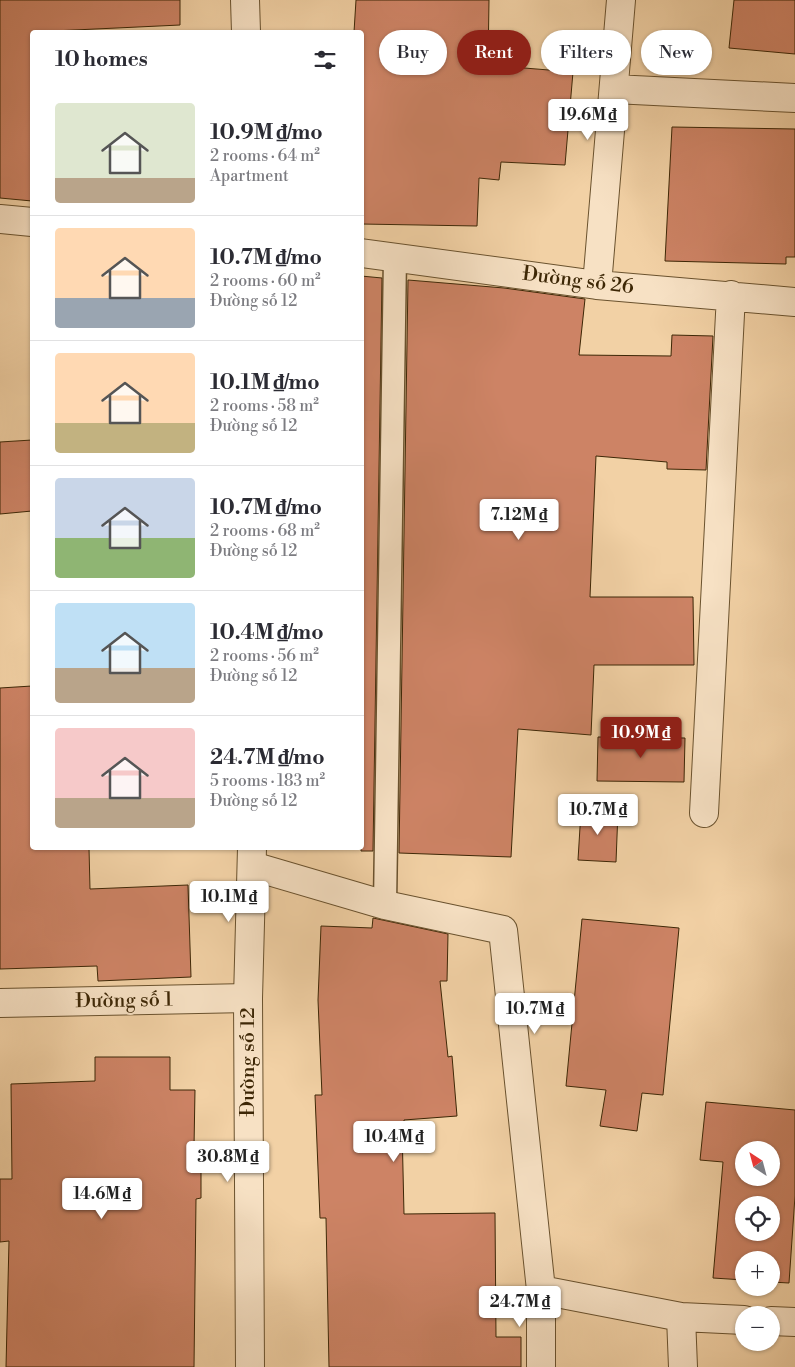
<!DOCTYPE html>
<meta charset="utf-8">
<style>
body{margin:0;font-family:"Libre Bodoni",serif;background:#f2f2f3;color:#2b2b33;height:100vh;display:flex;flex-direction:column;font-size:19px;white-space:nowrap}
*{box-sizing:border-box;margin:0}
p{font-size:16px;color:#7c7c81}
.icon{flex:none;width:28px;height:28px;fill:none;stroke:currentColor;stroke-width:2;stroke-linecap:round;stroke-linejoin:round}
.map{position:relative;flex:1;overflow:hidden}
.side{position:absolute;left:30px;top:30px;width:334px;height:820px;display:flex;flex-direction:column;background:#fff;border-radius:5px;box-shadow:0 1px 4px #0004}
.side>*{flex:none}
.banner{position:absolute;left:379px;top:30px;width:341px;height:45px;display:flex;gap:10px}
.needle{width:32px;rotate:324deg}
.fabs{position:absolute;left:735px;top:1141px;display:grid;gap:10px}
.fabs a{display:grid;place-items:center;width:45px;height:45px;border-radius:50%;background:#fff;box-shadow:0 1px 4px #0004;font-size:25px}
.price{position:absolute;translate:-50% -42px;padding:0 11px;border-radius:5px;background:#fff;color:#222;font-size:16px;line-height:32px;filter:drop-shadow(0 1px 2px #0008)}
.price::after{content:'';position:absolute;left:50%;top:30px;width:15px;height:11px;margin-left:-8px;background:inherit;clip-path:polygon(0 0,100% 0,50% 100%)}
.price.on{background:#8f2418;color:#fff}
ul{padding:0;list-style:none}
li{display:flex;align-items:center;gap:15px;height:125px;padding:0 25px}
li+li{border-top:1px solid #e1e1e2}
li span{display:grid;place-items:center;flex:none;width:140px;height:100px;border-radius:5px;color:#555}
li>.icon{margin-inline-start:auto}
span .icon{width:60px;height:60px;fill:#fffc;stroke-width:1}
li b{font-size:21px}
h2{display:flex;justify-content:space-between;align-items:center;height:60px;padding:0 25px;font-size:21px}
.tag{padding:0 18px;border-radius:22px;background:#fff;box-shadow:0 1px 4px #0004;font-size:18px;line-height:45px}
.tag.on{background:#8f2418;color:#fff}
.map>svg:first-child{display:block}
.building{fill:#cd8365;stroke:#3d2706;fill-rule:evenodd}
.lines{fill:none;stroke-linecap:round;stroke-linejoin:round}
.service-casing{stroke:#6a522e;stroke-width:25}
.minor-casing{stroke:#6a522e;stroke-width:30}
.tertiary-casing{stroke:#6a522e;stroke-width:30}
.service{stroke:#f7e1c4;stroke-width:22}
.minor{stroke:#f7e1c4;stroke-width:28}
.tertiary{stroke:#f7e1c4;stroke-width:28}
.labels{text-anchor:middle;dominant-baseline:central;stroke-width:4;stroke-linejoin:round;paint-order:stroke}
.street-label{font-size:20px;fill:#3d2706;stroke:#f7e1c4}
</style>
<div class="map">
<svg width="795" height="1367" viewBox="0 0 795 1367">
<rect width="100%" height="100%" fill="#f2d1a5"/>
<filter id="stains"><feTurbulence type="fractalNoise" baseFrequency=".004" numOctaves="4"/><feColorMatrix values="0 0 0 0 .2 0 0 0 0 .09 0 0 0 0 .02 0 0 0 .5 -.17"/></filter>
<radialGradient id="worn" r=".72"><stop offset=".6" stop-color="#630" stop-opacity="0"/><stop offset="1" stop-color="#630" stop-opacity=".3"/></radialGradient>
<path class="building" d="M 0,0 L 180,0 L 180,25 L 32,32 L 32,201 L 0,198 Z
M 356,0 L 489,0 L 488,65 L 573,72 L 565,165 L 501,162 L 499,180 L 479,178 L 477,226 L 361,224 L 361,32 L 354,32 Z
M 734,0 L 795,0 L 795,54 L 729,48 Z
M 672,127 L 795,129 L 795,257 L 786,257 L 786,264 L 665,261 Z
M 361,276 L 382,278 L 373,851 L 361,851 Z
M 408,280 L 504,288 L 585,299 L 579,355 L 671,356 L 672,335 L 713,336 L 706,470 L 667,469 L 667,462 L 596,456 L 590,597 L 693,597 L 694,665 L 594,665 L 591,735 L 518,729 L 511,857 L 399,853 Z
M 32,440 L 32,511 L 0,514 L 0,442 Z
M 32,686 L 32,848 L 89,848 L 90,889 L 188,885 L 191,977 L 98,981 L 97,966 L 0,969 L 0,688 Z
M 598,737 L 685,738 L 684,782 L 597,781 Z
M 581,811 L 618,811 L 616,862 L 578,860 Z
M 373,918 L 448,934 L 447,981 L 440,981 L 448,1057 L 452,1056 L 457,1116 L 404,1120 L 404,1126 L 402,1127 L 404,1214 L 495,1213 L 496,1337 L 521,1337 L 521,1367 L 329,1367 L 326,1218 L 320,1218 L 315,1095 L 322,1095 L 318,1000 L 321,926 L 372,928 Z
M 582,919 L 679,928 L 663,1095 L 642,1093 L 637,1131 L 600,1126 L 606,1090 L 566,1086 Z
M 95,1057 L 170,1057 L 170,1090 L 195,1090 L 194,1147 L 201,1147 L 201,1198 L 196,1199 L 194,1367 L 6,1367 L 9,1241 L 0,1242 L 0,1179 L 12,1179 L 11,1084 L 95,1081 Z
M 706,1102 L 795,1110 L 795,1196 L 789,1283 L 771,1282 L 771,1260 L 744,1260 L 744,1280 L 713,1278 L 723,1162 L 700,1160 ZM 744,1150 L 771,1150 L 771,1178 L 744,1178 ZM 744,1205 L 771,1205 L 771,1232 L 744,1232 Z"/>
<g class="lines">
<g class="service-casing">
<path id="service" d="M 385,905 L 395,257"/>
</g>
<g class="minor-casing">
<path id="minor" d="M 614,89 L 795,98
M 0,219 L 32,222
M 361,253 L 597,285 L 795,302
M 597,285 L 621,0
M 704,813 L 731,295
M 252,866 L 385,905 L 503,930 L 541,1290 L 541,1367
M 0,1003 L 248,998
M 541,1290 L 681,1317 L 744,1320
M 681,1317 L 683,1367
M 771,1321 L 795,1322"/>
</g>
<g class="tertiary-casing">
<path id="tertiary" d="M 245,0 L 246,32
M 250,1367 L 248,998 L 252,848"/>
</g>
<use href="#service" class="service"/>
<use href="#minor" class="minor"/>
<use href="#tertiary" class="tertiary"/>
</g>
<g class="labels">
<g class="street-label">
<text transform="translate(578 281) rotate(7)">Đường số 26</text>
<text transform="translate(124 1001) rotate(-1)">Đường số 1</text>
<text transform="translate(248 1062) rotate(-90)">Đường số 12</text>
</g>
</g>
<rect width="100%" height="100%" filter="url(#stains)"/>
<rect width="100%" height="100%" fill="url(#worn)"/>
</svg>
<div class="fabs">
<a><svg class="needle" viewBox="-14 -14 28 28"><path d="M0-13l5 13h-10z" fill="#e53935"/><path d="M0 13l5-13h-10z" fill="#7c7c81"/></svg></a>
<a><svg class="icon" aria-label="locate" viewBox="0 0 24 24"><circle cx="12" cy="12" r="6"/><path d="M12 2v4M12 18v4M2 12h4M18 12h4"/></svg></a>
<a>+</a>
<a>−</a>
</div>
<b class="price" style="left:588px;top:141px">19.6M ₫</b>
<b class="price" style="left:519px;top:541px">7.12M ₫</b>
<b class="price on" style="left:641px;top:759px">10.9M ₫</b>
<b class="price" style="left:598px;top:836px">10.7M ₫</b>
<b class="price" style="left:229px;top:923px">10.1M ₫</b>
<b class="price" style="left:535px;top:1035px">10.7M ₫</b>
<b class="price" style="left:394px;top:1163px">10.4M ₫</b>
<b class="price" style="left:228px;top:1183px">30.8M ₫</b>
<b class="price" style="left:102px;top:1220px">14.6M ₫</b>
<b class="price" style="left:520px;top:1328px">24.7M ₫</b>
<div class="banner">
<a class="tag">Buy</a>
<a class="tag on">Rent</a>
<a class="tag">Filters</a>
<a class="tag">New</a>
</div>
<section class="side">
<h2>10 homes<svg class="icon" aria-label="filters" viewBox="0 0 24 24"><path d="M4 7h16M4 17h16"/><circle cx="9" cy="7" r="2"/><circle cx="15" cy="17" r="2"/></svg></h2>
<ul>
<li><span style="background:linear-gradient(#dfe7d0 75%,#b9a48a 0)"><svg class="icon" aria-label="home" viewBox="0 0 24 24"><path d="M3 11l9-7 9 7M6 9v11h12V9"/></svg></span><div><b>10.9M ₫/mo</b><p>2 rooms · 64 m²</p><p>Apartment</p></div></li>
<li><span style="background:linear-gradient(#ffd9b3 70%,#9aa5b1 0)"><svg class="icon" aria-label="home" viewBox="0 0 24 24"><path d="M3 11l9-7 9 7M6 9v11h12V9"/></svg></span><div><b>10.7M ₫/mo</b><p>2 rooms · 60 m²</p><p>Đường số 12</p></div></li>
<li><span style="background:linear-gradient(#ffd9b3 70%,#c2b280 0)"><svg class="icon" aria-label="home" viewBox="0 0 24 24"><path d="M3 11l9-7 9 7M6 9v11h12V9"/></svg></span><div><b>10.1M ₫/mo</b><p>2 rooms · 58 m²</p><p>Đường số 12</p></div></li>
<li><span style="background:linear-gradient(#c9d6e8 60%,#8fb573 0)"><svg class="icon" aria-label="home" viewBox="0 0 24 24"><path d="M3 11l9-7 9 7M6 9v11h12V9"/></svg></span><div><b>10.7M ₫/mo</b><p>2 rooms · 68 m²</p><p>Đường số 12</p></div></li>
<li><span style="background:linear-gradient(#bfe0f5 65%,#b9a48a 0)"><svg class="icon" aria-label="home" viewBox="0 0 24 24"><path d="M3 11l9-7 9 7M6 9v11h12V9"/></svg></span><div><b>10.4M ₫/mo</b><p>2 rooms · 56 m²</p><p>Đường số 12</p></div></li>
<li><span style="background:linear-gradient(#f6c9c9 70%,#b9a48a 0)"><svg class="icon" aria-label="home" viewBox="0 0 24 24"><path d="M3 11l9-7 9 7M6 9v11h12V9"/></svg></span><div><b>24.7M ₫/mo</b><p>5 rooms · 183 m²</p><p>Đường số 12</p></div></li>
</ul>
</section>
</div>
